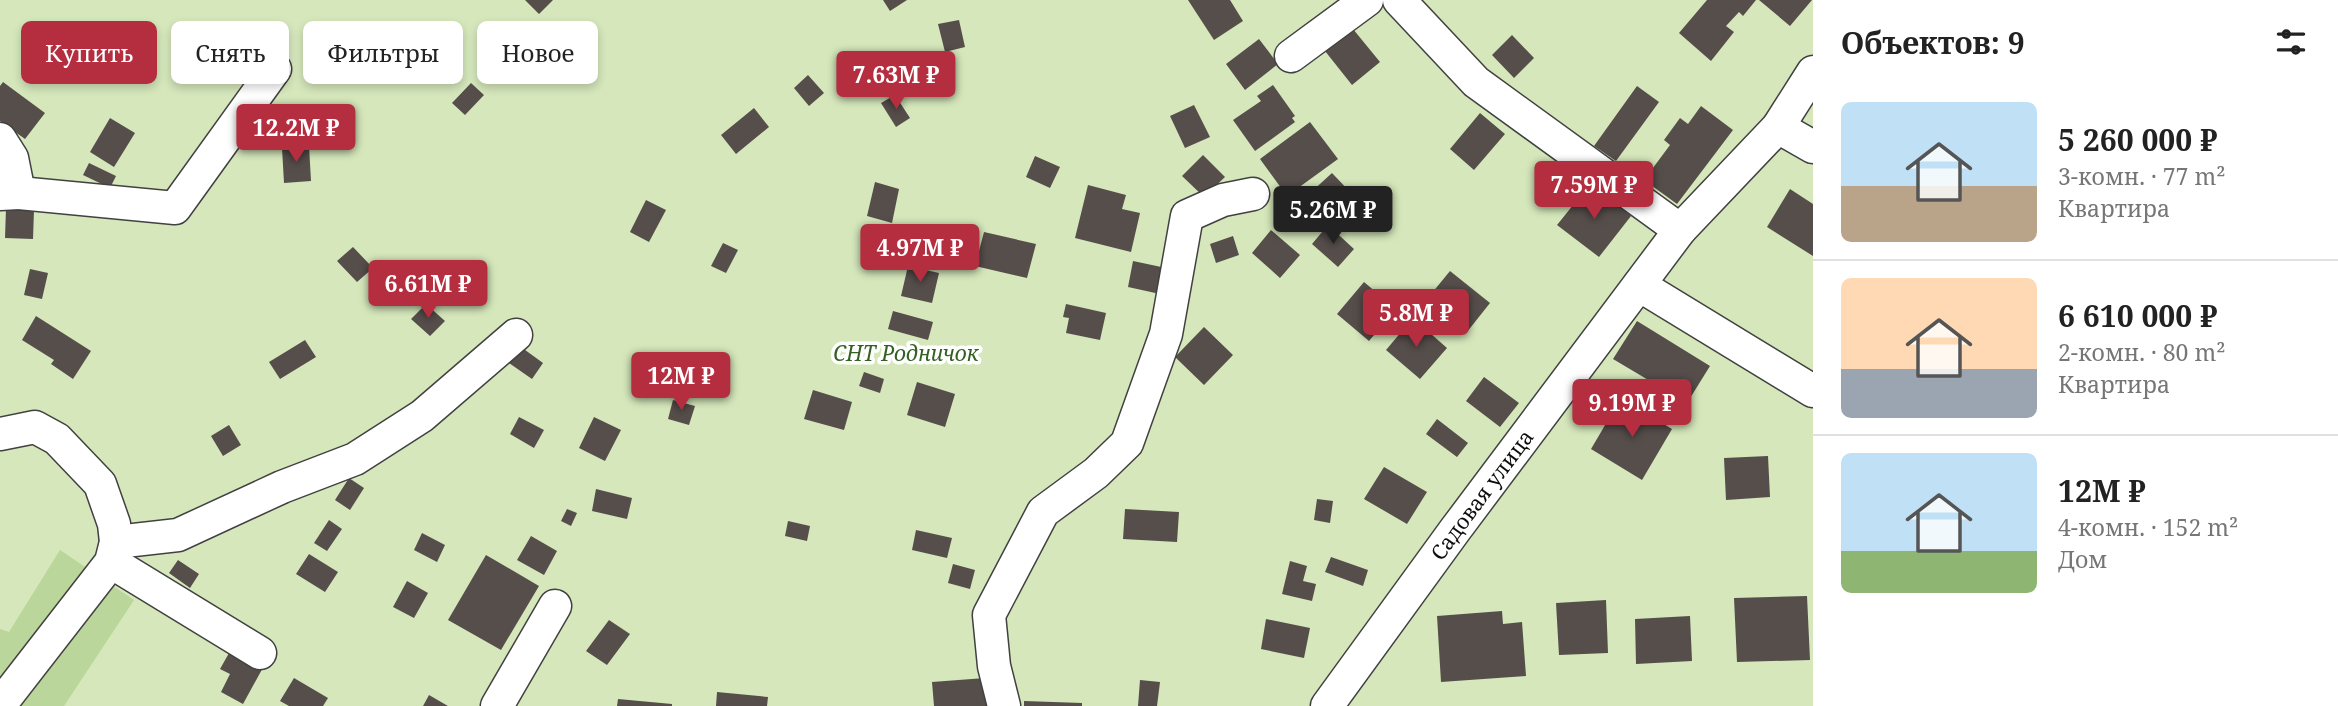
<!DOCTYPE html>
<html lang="ru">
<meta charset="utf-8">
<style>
body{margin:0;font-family:"Noto Serif",serif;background:#f6f6f6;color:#222;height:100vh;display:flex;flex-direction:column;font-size:26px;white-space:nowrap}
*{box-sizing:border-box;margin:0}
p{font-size:23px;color:#767676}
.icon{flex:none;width:38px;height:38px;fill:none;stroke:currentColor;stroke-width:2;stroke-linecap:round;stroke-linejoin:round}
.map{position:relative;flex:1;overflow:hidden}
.panel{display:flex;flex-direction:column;background:#fff;width:525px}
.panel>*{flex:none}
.hud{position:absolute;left:21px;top:21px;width:665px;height:63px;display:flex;gap:14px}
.price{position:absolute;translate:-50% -60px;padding:0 16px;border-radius:7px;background:#b52e3f;color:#fff;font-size:23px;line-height:46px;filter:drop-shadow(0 2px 4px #0008)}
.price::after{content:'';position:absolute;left:50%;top:42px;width:21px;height:16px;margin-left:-10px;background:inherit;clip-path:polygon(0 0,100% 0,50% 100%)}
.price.active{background:#222;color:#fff}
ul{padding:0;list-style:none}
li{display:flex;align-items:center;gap:21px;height:175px;padding:0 28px}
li+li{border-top:2px solid #e0e0e0}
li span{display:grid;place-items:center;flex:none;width:196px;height:140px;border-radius:10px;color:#555}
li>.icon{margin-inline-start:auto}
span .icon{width:84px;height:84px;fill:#fffc;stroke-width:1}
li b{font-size:30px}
h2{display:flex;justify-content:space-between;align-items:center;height:84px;padding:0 28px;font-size:30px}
.tag{padding:0 24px;border-radius:10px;background:#fff;box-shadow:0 4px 10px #0003;font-size:24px;line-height:63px}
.tag.active{background:#b52e3f;color:#fff}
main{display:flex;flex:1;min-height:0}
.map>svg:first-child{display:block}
.green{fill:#d5e7bb}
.forest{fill:#bad69b}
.building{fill:#564e4b}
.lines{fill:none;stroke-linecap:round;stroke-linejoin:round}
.minor-casing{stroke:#414141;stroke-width:35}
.minor{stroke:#fff;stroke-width:32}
.labels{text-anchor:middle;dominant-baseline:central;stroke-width:7;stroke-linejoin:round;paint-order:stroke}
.park-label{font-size:21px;font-style:italic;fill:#346122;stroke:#fff}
.street-label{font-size:21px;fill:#0e0e0e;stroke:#fff}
</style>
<main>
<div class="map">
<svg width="1813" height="706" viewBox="0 0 1813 706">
<rect width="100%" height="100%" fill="#fefaef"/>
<path class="green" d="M 0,0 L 1813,0 L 1813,706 L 0,706 Z"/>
<path class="forest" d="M 60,550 L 134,600 L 64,706 L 0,706 L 0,629 L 9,632 Z"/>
<path class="building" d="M 525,0 L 553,0 L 539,14 Z
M 883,0 L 907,0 L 890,11 Z
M 1188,0 L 1230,0 L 1243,21 L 1214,40 Z
M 1707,0 L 1756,0 L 1743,16 L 1739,12 L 1726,26 L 1734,32 L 1711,61 L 1679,33 Z
M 1759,0 L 1812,0 L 1790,26 Z
M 959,20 L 965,47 L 945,52 L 938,24 Z
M 1353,29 L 1380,62 L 1352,85 L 1325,51 Z
M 523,33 L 536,47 L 516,66 L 503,53 Z
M 1512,35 L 1534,58 L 1514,78 L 1492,55 Z
M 1259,39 L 1278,64 L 1245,90 L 1226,64 Z
M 251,54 L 269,65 L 253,90 L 235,78 Z
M 808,75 L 824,93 L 809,106 L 794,88 Z
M 3,82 L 45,113 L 25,139 L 0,121 L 0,86 Z
M 471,83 L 484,95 L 465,115 L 452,103 Z
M 1273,85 L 1295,116 L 1292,118 L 1295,122 L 1255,151 L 1233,120 L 1261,101 L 1257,96 Z
M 1637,86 L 1659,102 L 1616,161 L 1594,146 Z
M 895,95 L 910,118 L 896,127 L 881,103 Z
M 1194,105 L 1210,137 L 1185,148 L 1170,116 Z
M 1701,106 L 1733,130 L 1677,204 L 1644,180 L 1670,145 L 1664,140 L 1680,118 L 1688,124 Z
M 754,108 L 769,127 L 736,154 L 721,135 Z
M 1480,113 L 1505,134 L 1474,170 L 1450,149 Z
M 110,118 L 135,133 L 114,167 L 90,152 Z
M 1310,122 L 1338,159 L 1287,196 L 1260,159 Z
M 309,146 L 311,181 L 284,183 L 282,148 Z
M 1203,155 L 1225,177 L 1204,197 L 1182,176 Z
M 1035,156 L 1060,167 L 1050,188 L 1026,177 Z
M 89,163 L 116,176 L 110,188 L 83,175 Z
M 1332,173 L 1351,193 L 1328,214 L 1309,194 Z
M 875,182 L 899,189 L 892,223 L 867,216 Z
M 1590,184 L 1631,216 L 1599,257 L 1557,225 Z
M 1088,185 L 1126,195 L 1122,209 L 1140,213 L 1131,252 L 1075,238 Z
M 1790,189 L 1813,204 L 1813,256 L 1767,227 Z
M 646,200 L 666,210 L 649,242 L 630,232 Z
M 6,208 L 34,210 L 33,239 L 5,238 Z
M 1328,225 L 1354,249 L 1338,267 L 1312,244 Z
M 1271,230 L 1300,255 L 1280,278 L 1252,253 Z
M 984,232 L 1036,244 L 1027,278 L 975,266 Z
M 1233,236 L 1239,255 L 1216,263 L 1210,244 Z
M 723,243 L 738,250 L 726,273 L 711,266 Z
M 353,247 L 373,268 L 357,282 L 337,261 Z
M 1133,261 L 1166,268 L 1160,294 L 1128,287 Z
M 908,266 L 939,273 L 932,303 L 901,296 Z
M 30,269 L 48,273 L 42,299 L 24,295 Z
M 1450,271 L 1490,303 L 1467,332 L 1427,299 Z
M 1364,282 L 1396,309 L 1369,341 L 1337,314 Z
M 426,304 L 445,321 L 430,336 L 411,319 Z
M 1066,304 L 1106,313 L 1100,340 L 1066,333 L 1069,318 L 1063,317 Z
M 893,311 L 933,322 L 928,340 L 888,329 Z
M 36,316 L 91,351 L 73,379 L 51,364 L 54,360 L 22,340 Z
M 1413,318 L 1447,348 L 1420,379 L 1386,350 Z
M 1637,321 L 1710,366 L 1687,403 L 1613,359 Z
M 1204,327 L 1233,355 L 1204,385 L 1175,357 Z
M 305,340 L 316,357 L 280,379 L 269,362 Z
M 521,347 L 543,363 L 532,379 L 509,363 Z
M 864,372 L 884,379 L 880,393 L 859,386 Z
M 1484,377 L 1519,403 L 1500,427 L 1466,401 Z
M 917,382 L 955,394 L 945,427 L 907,415 Z
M 813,390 L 852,402 L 844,430 L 804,419 Z
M 1621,398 L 1672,429 L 1642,480 L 1591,449 Z
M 673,400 L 695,406 L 689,425 L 668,419 Z
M 519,417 L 544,430 L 534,448 L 510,434 Z
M 594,417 L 621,430 L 605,461 L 579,448 Z
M 1437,419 L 1468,443 L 1457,457 L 1426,434 Z
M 229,425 L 241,445 L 223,456 L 211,436 Z
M 1768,456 L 1770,497 L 1726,500 L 1724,458 Z
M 1384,467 L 1427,492 L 1407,524 L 1364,499 Z
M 349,478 L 364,488 L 350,510 L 335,500 Z
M 596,489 L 632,498 L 627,519 L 592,511 Z
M 1317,499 L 1333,501 L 1330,523 L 1314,520 Z
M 567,509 L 577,513 L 571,526 L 561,521 Z
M 1125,509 L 1179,512 L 1177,542 L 1123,539 Z
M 329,520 L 342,529 L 327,551 L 314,543 Z
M 788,521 L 810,526 L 807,541 L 785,536 Z
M 916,530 L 952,538 L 947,558 L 912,550 Z
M 422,533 L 445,545 L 437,562 L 414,550 Z
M 531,536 L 557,551 L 544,575 L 517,560 Z
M 309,554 L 338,572 L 325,592 L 296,574 Z
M 486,555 L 539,586 L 501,650 L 448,620 Z
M 1331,557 L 1368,570 L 1363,586 L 1325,572 Z
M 178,560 L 199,574 L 190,588 L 169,573 Z
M 1290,561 L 1307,566 L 1303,581 L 1316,584 L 1312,601 L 1282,594 Z
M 953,564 L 975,570 L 970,589 L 948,583 Z
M 407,581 L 428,593 L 414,618 L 393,607 Z
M 1807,596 L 1810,660 L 1737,662 L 1734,598 Z
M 1606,600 L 1608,653 L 1559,655 L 1556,603 Z
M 1502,611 L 1503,624 L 1522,622 L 1526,676 L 1441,682 L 1437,616 Z
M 1690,616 L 1692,661 L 1636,664 L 1635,619 Z
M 1266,619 L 1310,628 L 1304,658 L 1261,649 Z
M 609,620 L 630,634 L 607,665 L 586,651 Z
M 233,646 L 265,664 L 243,704 L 221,692 L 230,674 L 220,669 Z
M 294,678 L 328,698 L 323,706 L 289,706 L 280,701 Z
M 985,678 L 987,706 L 934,706 L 932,682 Z
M 1140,680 L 1160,682 L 1157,706 L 1138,706 Z
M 717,692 L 768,697 L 767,706 L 716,706 Z
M 429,695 L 448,706 L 423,706 Z
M 618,699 L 672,704 L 672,706 L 617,706 Z
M 1024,701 L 1082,703 L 1082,706 L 1024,706 Z"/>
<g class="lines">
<g class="minor-casing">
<g id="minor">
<path d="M 1399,0 L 1476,82 L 1680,230"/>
<path d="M 1291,56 L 1367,0"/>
<path d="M 1778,127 L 1813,72"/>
<path d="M 0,139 L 12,158 L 19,193 L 0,194"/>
<path d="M 19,193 L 175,208 L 275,69"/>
<path d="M 1639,285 L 1813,391"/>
<path d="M 0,434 L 35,427 L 57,439 L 100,484 L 114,524 L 116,542 L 111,562 L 0,705"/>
<path d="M 116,542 L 178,535 L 282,487 L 355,459 L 422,416 L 516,335"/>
<path d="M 111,562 L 260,653"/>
<path d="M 497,706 L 555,606"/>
<path d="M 1004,706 L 994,666 L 989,615 L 1043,512 L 1096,473 L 1127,443 L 1166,334 L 1187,216 L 1223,200 L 1253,194"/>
<path id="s1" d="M 1327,706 L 1455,530 L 1680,230 L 1778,127 L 1813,147"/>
</g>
</g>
<use href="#minor" class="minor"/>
</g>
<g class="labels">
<g class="park-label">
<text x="906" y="353">СНТ Родничок</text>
</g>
<g class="street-label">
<text stroke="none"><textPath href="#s1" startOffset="262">Садовая улица</textPath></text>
</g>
</g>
</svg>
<b class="price" style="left:896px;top:111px">7.63M ₽</b>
<b class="price" style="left:296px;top:164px">12.2M ₽</b>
<b class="price" style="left:1594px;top:221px">7.59M ₽</b>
<b class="price active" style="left:1333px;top:246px">5.26M ₽</b>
<b class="price" style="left:920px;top:284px">4.97M ₽</b>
<b class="price" style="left:428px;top:320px">6.61M ₽</b>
<b class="price" style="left:1416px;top:349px">5.8M ₽</b>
<b class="price" style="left:681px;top:412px">12M ₽</b>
<b class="price" style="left:1632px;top:439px">9.19M ₽</b>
<div class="hud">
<a class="tag active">Купить</a>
<a class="tag">Снять</a>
<a class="tag">Фильтры</a>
<a class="tag">Новое</a>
</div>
</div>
<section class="panel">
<h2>Объектов: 9<svg class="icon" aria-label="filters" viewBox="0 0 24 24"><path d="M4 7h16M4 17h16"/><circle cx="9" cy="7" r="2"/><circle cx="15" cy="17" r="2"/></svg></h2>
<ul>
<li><span style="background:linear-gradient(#bfe0f5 60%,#b9a48a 0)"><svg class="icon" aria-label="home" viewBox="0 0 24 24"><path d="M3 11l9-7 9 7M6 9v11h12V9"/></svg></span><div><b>5 260 000 ₽</b><p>3-комн. · 77 m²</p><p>Квартира</p></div></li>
<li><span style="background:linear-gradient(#ffd9b3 65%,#9aa5b1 0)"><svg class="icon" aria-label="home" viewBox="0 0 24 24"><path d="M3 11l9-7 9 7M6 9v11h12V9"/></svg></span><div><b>6 610 000 ₽</b><p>2-комн. · 80 m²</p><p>Квартира</p></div></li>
<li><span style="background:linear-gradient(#bfe0f5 70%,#8fb573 0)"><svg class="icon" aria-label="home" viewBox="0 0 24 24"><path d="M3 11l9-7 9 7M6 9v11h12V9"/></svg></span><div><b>12M ₽</b><p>4-комн. · 152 m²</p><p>Дом</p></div></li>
</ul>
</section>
</main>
